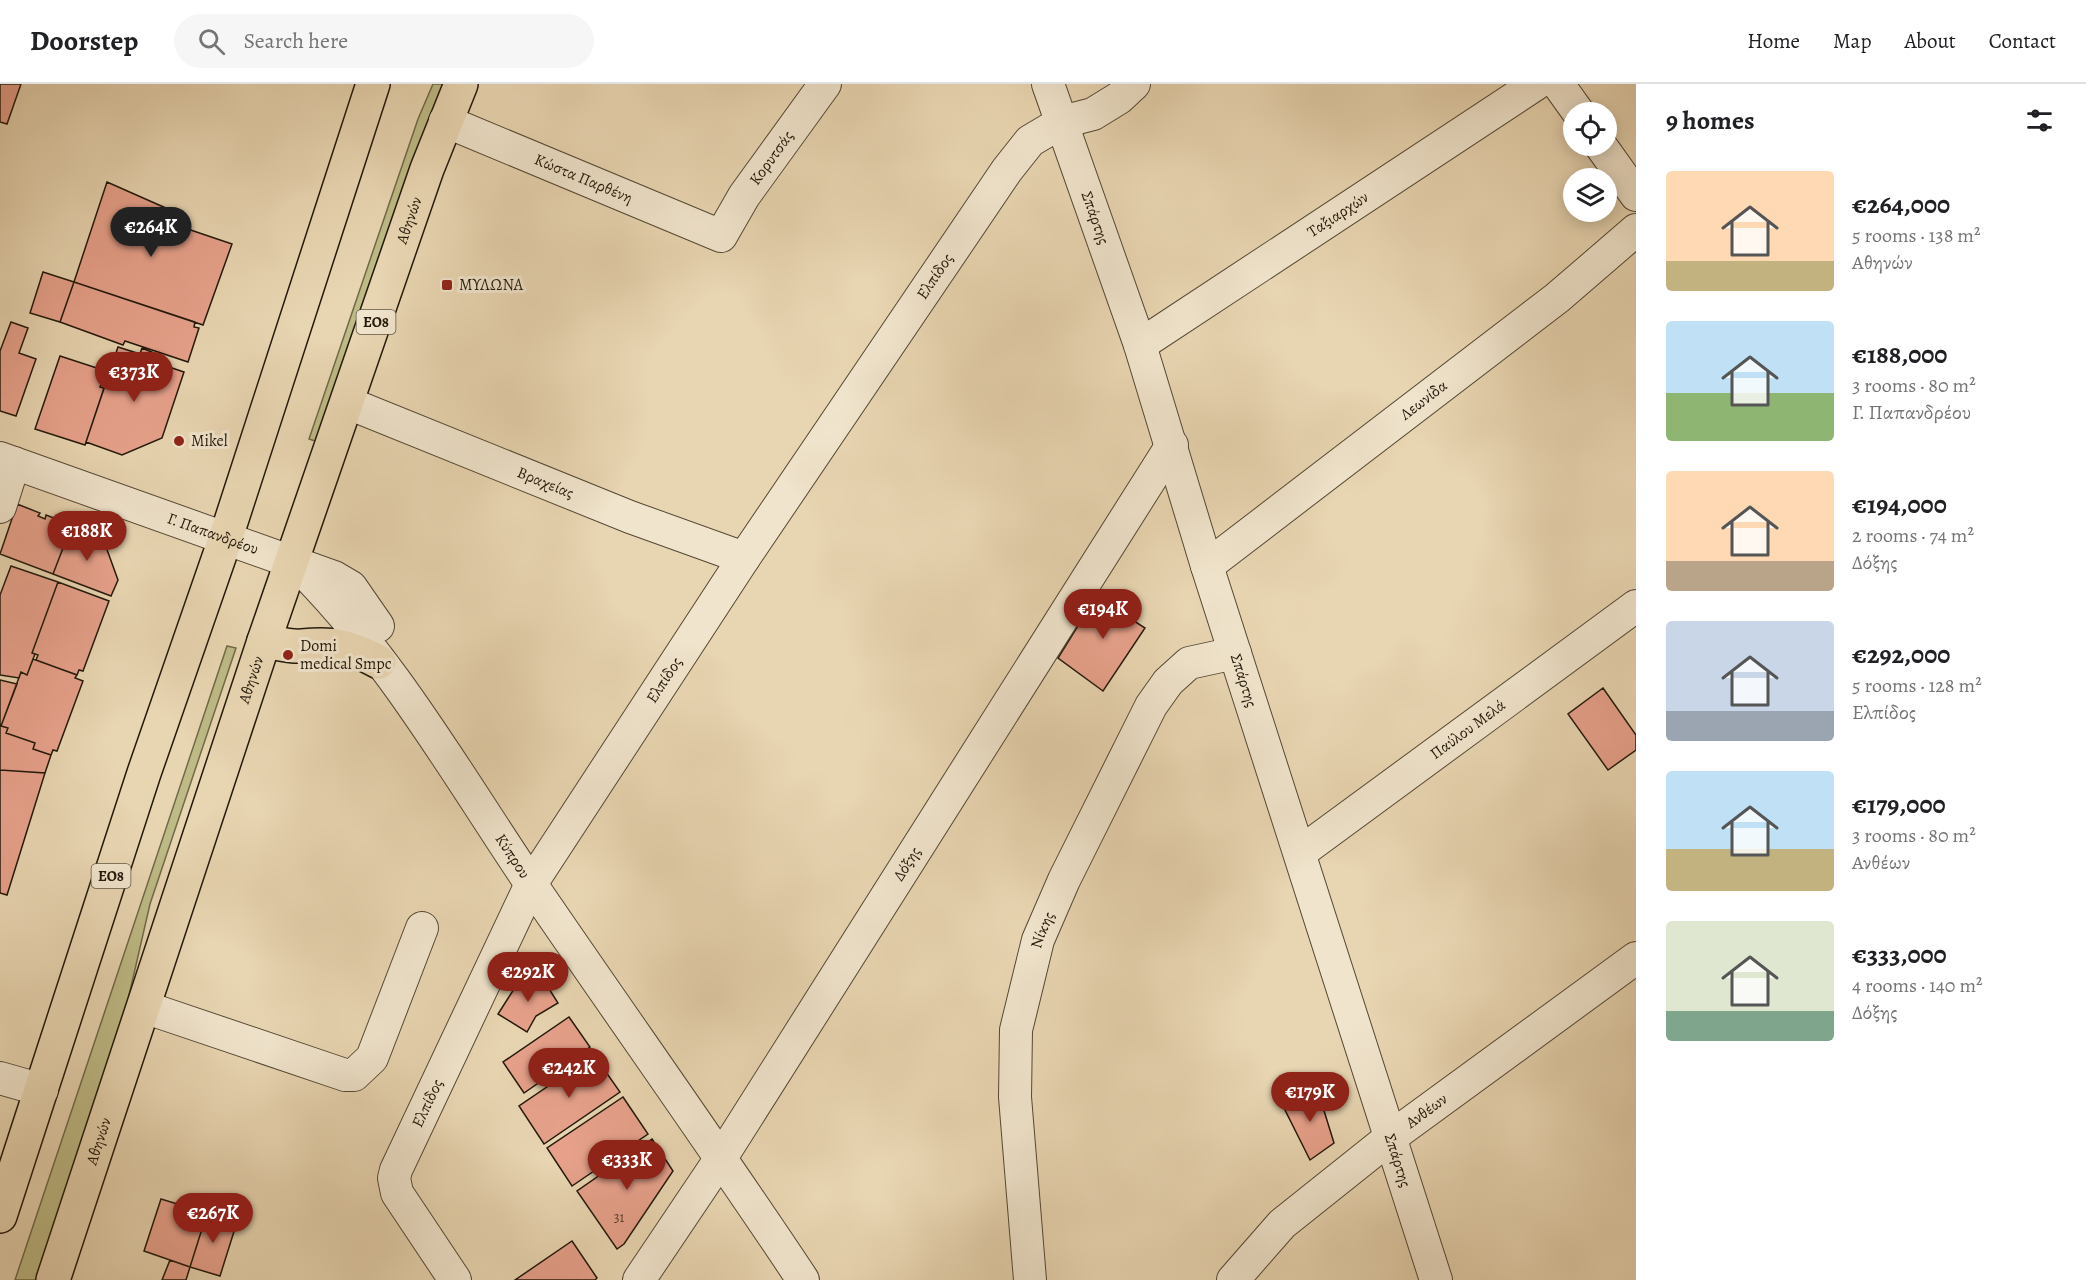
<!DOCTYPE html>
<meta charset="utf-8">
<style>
body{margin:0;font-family:Alegreya,serif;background:#f6f6f6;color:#202124;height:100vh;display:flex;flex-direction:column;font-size:22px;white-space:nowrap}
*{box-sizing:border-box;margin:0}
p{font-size:20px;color:#757577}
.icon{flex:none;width:33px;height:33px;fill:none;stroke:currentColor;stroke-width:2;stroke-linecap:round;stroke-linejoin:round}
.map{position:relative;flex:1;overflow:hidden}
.details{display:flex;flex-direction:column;background:#fff;width:450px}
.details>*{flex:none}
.tools{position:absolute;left:1563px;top:18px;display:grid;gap:12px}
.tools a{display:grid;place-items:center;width:54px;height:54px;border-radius:50%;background:#fff;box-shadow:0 3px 15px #0003;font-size:30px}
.price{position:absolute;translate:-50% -51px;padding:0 14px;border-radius:21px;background:#8f2418;color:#fff;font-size:20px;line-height:39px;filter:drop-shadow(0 2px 3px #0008)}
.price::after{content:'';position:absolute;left:50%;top:36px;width:18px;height:14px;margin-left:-9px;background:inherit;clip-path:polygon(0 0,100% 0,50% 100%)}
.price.on{background:#222;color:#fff}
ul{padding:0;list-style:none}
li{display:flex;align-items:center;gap:18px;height:150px;padding:0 30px}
li span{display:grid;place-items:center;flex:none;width:168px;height:120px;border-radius:6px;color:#555}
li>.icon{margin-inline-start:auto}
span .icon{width:72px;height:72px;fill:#fffc;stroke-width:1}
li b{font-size:26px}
h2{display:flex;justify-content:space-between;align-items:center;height:72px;padding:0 30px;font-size:26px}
header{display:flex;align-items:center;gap:36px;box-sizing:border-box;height:84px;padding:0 30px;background:#fff;border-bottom:2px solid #e0e0e0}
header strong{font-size:28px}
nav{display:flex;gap:33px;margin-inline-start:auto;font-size:21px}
.search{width:420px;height:54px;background:#f6f6f6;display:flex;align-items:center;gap:15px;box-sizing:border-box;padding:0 21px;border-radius:33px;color:#757577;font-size:22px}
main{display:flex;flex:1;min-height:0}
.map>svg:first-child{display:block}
.green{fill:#bebb86;stroke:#706a48;stroke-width:1.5}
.building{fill:#e7a18b;stroke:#23190b;stroke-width:1.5}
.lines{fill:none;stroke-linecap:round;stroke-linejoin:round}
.minor-casing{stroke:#544834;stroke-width:34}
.highway-casing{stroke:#23190b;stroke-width:36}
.minor{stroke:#f0e4cc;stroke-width:32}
.highway{stroke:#e8d5b1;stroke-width:33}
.poi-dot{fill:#8f2418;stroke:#f0e4cc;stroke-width:2}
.labels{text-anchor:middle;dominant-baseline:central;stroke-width:6;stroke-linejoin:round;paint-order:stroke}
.number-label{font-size:14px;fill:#543b2b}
.shield{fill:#f0e4cc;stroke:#605645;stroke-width:1.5}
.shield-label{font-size:15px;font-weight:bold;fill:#23190b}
.street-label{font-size:16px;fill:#23190b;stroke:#f0e4cc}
.poi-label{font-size:16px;fill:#23190b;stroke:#f0e4cc;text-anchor:start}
</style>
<header>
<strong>Doorstep</strong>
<div class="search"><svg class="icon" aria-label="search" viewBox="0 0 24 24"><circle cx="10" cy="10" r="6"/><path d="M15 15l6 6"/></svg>Search here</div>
<nav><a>Home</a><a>Map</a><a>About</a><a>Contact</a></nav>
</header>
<main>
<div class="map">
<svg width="1636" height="1196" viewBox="0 0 1636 1196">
<rect width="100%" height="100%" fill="#e8d5b1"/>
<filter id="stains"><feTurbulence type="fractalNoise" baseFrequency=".00333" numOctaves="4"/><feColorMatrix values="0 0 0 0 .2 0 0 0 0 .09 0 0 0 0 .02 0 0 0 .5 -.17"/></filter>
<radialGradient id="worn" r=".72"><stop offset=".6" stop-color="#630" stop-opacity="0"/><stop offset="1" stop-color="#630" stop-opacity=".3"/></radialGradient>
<path class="green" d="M 433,0 L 447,0 L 321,359 L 309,355 L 418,35 Z
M 227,562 L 236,564 L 150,820 L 107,1007 L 43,1196 L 15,1196 Z"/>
<path class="building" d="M 0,0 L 21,0 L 7,40 L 0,38 Z
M 107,98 L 168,125 L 164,137 L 232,160 L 203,241 L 74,198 Z
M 43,188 L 74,198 L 60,238 L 30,229 Z
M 74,198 L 195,238 L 194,243 L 199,244 L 188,278 L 125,257 L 123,261 L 60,238 Z
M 11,238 L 28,244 L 19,269 L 36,275 L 16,332 L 0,327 L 0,267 Z
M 118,263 L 140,270 L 142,264 L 154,269 L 151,277 L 184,288 L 162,354 L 122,371 L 86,358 Z
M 60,272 L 106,287 L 100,303 L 104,304 L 85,361 L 35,345 Z
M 17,420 L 40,429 L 38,432 L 45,435 L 46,431 L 72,441 L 53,490 L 0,470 Z
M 83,442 L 101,449 L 118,496 L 111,512 L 53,490 L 70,446 L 80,449 Z
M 11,482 L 58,498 L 32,569 L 35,570 L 27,591 L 21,588 L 19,594 L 0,591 L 0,511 Z
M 58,498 L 109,517 L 83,587 L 79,586 L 77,591 L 36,576 L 38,571 L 32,569 Z
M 1097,511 L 1109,520 L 1120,513 L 1127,513 L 1134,517 L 1137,526 L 1134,537 L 1145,544 L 1103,607 L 1058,574 Z
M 33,575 L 77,591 L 75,594 L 83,597 L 57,667 L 53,666 L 51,671 L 33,665 L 35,659 L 6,649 L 8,644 L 1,642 L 21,588 L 27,591 Z
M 0,596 L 17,600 L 1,642 L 8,644 L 6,649 L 35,659 L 33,665 L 51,671 L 45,689 L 0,686 Z
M 1603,604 L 1636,651 L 1636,666 L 1608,686 L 1568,630 Z
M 0,686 L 45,689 L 7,811 L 0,809 Z
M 539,889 L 558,919 L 536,932 L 527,948 L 498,930 L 514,905 Z
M 569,933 L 590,963 L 524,1009 L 503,978 Z
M 594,971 L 620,1008 L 544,1060 L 519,1022 Z
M 1317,1004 L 1334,1059 L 1310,1076 L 1283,1022 Z
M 623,1013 L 648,1050 L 572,1102 L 547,1064 Z
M 652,1055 L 673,1087 L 624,1160 L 617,1165 L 577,1107 Z
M 161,1115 L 207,1129 L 190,1183 L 144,1167 Z
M 207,1129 L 237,1138 L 220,1192 L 190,1183 Z
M 572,1157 L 597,1194 L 595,1196 L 515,1196 Z
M 170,1176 L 190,1183 L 186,1196 L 162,1196 Z"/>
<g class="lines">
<g class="minor-casing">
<g id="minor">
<path id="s1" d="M 1048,0 L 1140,261 L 1207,482 L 1436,1196"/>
<path d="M 1558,0 L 1578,28"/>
<path id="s2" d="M 445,37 L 721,152 L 744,112 L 825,0"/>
<path d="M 1601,62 L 1636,111"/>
<path id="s3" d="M 1140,261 L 1536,0"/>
<path id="s4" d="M 348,319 L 630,433 L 744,474"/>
<path id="s5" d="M 0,374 L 334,493 L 351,503 L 378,542"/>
<path d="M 0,423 L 14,379"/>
<path id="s6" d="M 292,476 C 389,570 456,689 531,800 C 621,932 714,1062 803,1196"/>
<path id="s7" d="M 1207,482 L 1557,214 L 1636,146"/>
<path id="s8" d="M 1301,768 L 1636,522"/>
<path d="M 144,923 L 345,991 L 354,991 L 372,974 L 422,844"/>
<path d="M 0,994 L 42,1006"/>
<path id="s9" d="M 455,1196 L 397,1109 L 394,1094 L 396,1086 L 531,800 L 744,474 L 1007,86 L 1030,57 L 1062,38 L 1093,30 L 1119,14 L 1134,0"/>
<path id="s10" d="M 639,1196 L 721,1074 L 1172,361"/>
<path id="s11" d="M 1030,1196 L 1015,1013 L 1016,946 L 1038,856 L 1064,796 L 1151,622 L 1168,598 L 1189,579 L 1235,569"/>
<path id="s12" d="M 1233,1196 L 1282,1140 L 1391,1053 L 1636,874"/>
</g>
</g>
<g class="highway-casing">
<g id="highway">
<path d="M 264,557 C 276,559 290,563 302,562 C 335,559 349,562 379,578"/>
<path d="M 0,1132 L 144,689 L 226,453 L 373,0"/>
<path id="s13" d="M 53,1196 L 264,557 L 427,85 L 461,0"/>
</g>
</g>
<use href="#minor" class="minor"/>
<use href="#highway" class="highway"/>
</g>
<g class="poi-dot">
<rect x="441" y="195" width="12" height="12" rx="3"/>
<circle cx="179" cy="357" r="6"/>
<circle cx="288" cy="571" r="6"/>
</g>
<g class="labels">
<g class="number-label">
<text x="619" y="1133">31</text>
</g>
<g class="shield">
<rect x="356.5" y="226" width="39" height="24" rx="4.5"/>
<rect x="91.5" y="780" width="39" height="24" rx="4.5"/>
</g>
<g class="shield-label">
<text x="376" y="238">ΕΟ8</text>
<text x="111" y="792">ΕΟ8</text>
</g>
<g class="street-label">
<text stroke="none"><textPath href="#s2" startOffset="392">Κορυτσάς</textPath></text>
<text stroke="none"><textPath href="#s2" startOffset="150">Κώστα Παρθένη</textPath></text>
<text stroke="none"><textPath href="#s3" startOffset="237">Ταξιαρχών</textPath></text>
<text stroke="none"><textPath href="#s1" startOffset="142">Σπάρτης</textPath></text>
<text stroke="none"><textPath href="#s13" startOffset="1118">Αθηνών</textPath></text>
<text stroke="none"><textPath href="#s9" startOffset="1174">Ελπίδος</textPath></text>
<text stroke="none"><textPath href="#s7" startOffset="273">Λεωνίδα</textPath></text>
<text stroke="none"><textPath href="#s4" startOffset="213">Βραχείας</textPath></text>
<text stroke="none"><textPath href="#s5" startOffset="226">Γ. Παπανδρέου</textPath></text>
<text stroke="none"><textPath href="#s13" startOffset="632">Αθηνών</textPath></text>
<text stroke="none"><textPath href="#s9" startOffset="688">Ελπίδος</textPath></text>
<text stroke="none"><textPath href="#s1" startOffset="628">Σπάρτης</textPath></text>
<text stroke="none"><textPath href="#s8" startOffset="207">Παύλου Μελά</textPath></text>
<text stroke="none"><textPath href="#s6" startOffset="370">Κύπρου</textPath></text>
<text stroke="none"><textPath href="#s10" startOffset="495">Δόξης</textPath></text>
<text stroke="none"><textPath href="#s11" startOffset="354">Νίκης</textPath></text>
<text stroke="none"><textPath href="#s9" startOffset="202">Ελπίδος</textPath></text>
<text stroke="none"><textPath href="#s12" startOffset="258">Ανθέων</textPath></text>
<text stroke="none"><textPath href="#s13" startOffset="146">Αθηνών</textPath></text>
<text stroke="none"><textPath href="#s1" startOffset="1132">Σπάρτης</textPath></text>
</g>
<g class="poi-label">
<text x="459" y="201">ΜΥΛΩΝΑ</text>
<text x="191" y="357">Mikel</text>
<text x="300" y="562">Domi<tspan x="300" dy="18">medical Smpc</tspan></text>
</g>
</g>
<rect width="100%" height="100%" filter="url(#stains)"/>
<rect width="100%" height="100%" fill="url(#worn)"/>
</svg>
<div class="tools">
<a><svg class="icon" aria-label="locate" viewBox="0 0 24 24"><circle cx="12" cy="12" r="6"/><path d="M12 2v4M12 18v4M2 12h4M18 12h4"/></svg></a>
<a><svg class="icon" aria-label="layers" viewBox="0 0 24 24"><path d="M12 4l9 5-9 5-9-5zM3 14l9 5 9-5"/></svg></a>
</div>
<b class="price on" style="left:151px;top:174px">€264K</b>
<b class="price" style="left:134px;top:319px">€373K</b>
<b class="price" style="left:87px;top:478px">€188K</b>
<b class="price" style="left:1103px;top:556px">€194K</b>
<b class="price" style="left:528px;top:919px">€292K</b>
<b class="price" style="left:569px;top:1015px">€242K</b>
<b class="price" style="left:1310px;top:1039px">€179K</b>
<b class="price" style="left:627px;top:1107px">€333K</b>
<b class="price" style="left:213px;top:1160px">€267K</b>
</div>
<section class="details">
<h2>9 homes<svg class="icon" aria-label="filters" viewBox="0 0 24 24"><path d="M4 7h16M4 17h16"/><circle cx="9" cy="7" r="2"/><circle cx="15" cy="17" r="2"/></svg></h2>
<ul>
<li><span style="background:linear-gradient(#ffd9b3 75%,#c2b280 0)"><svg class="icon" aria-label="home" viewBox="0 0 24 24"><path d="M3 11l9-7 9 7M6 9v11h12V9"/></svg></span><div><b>€264,000</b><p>5 rooms · 138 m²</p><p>Αθηνών</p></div></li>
<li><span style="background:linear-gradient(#bfe0f5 60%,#8fb573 0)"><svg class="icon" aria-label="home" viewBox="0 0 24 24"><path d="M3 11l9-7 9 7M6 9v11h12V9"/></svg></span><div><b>€188,000</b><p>3 rooms · 80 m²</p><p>Γ. Παπανδρέου</p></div></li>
<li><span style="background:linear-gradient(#ffd9b3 75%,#b9a48a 0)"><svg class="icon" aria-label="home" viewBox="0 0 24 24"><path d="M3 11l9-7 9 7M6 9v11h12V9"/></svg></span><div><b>€194,000</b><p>2 rooms · 74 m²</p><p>Δόξης</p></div></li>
<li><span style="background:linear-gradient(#c9d6e8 75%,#9aa5b1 0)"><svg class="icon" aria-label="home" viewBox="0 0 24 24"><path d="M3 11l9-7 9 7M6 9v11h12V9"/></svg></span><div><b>€292,000</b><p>5 rooms · 128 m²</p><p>Ελπίδος</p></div></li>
<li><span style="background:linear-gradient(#bfe0f5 65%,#c2b280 0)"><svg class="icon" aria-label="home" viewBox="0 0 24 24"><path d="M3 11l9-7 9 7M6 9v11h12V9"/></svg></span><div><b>€179,000</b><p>3 rooms · 80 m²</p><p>Ανθέων</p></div></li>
<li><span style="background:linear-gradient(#dfe7d0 75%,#7fa58c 0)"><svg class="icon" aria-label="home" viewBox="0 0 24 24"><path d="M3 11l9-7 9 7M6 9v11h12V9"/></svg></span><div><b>€333,000</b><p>4 rooms · 140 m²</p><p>Δόξης</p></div></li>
</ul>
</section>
</main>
